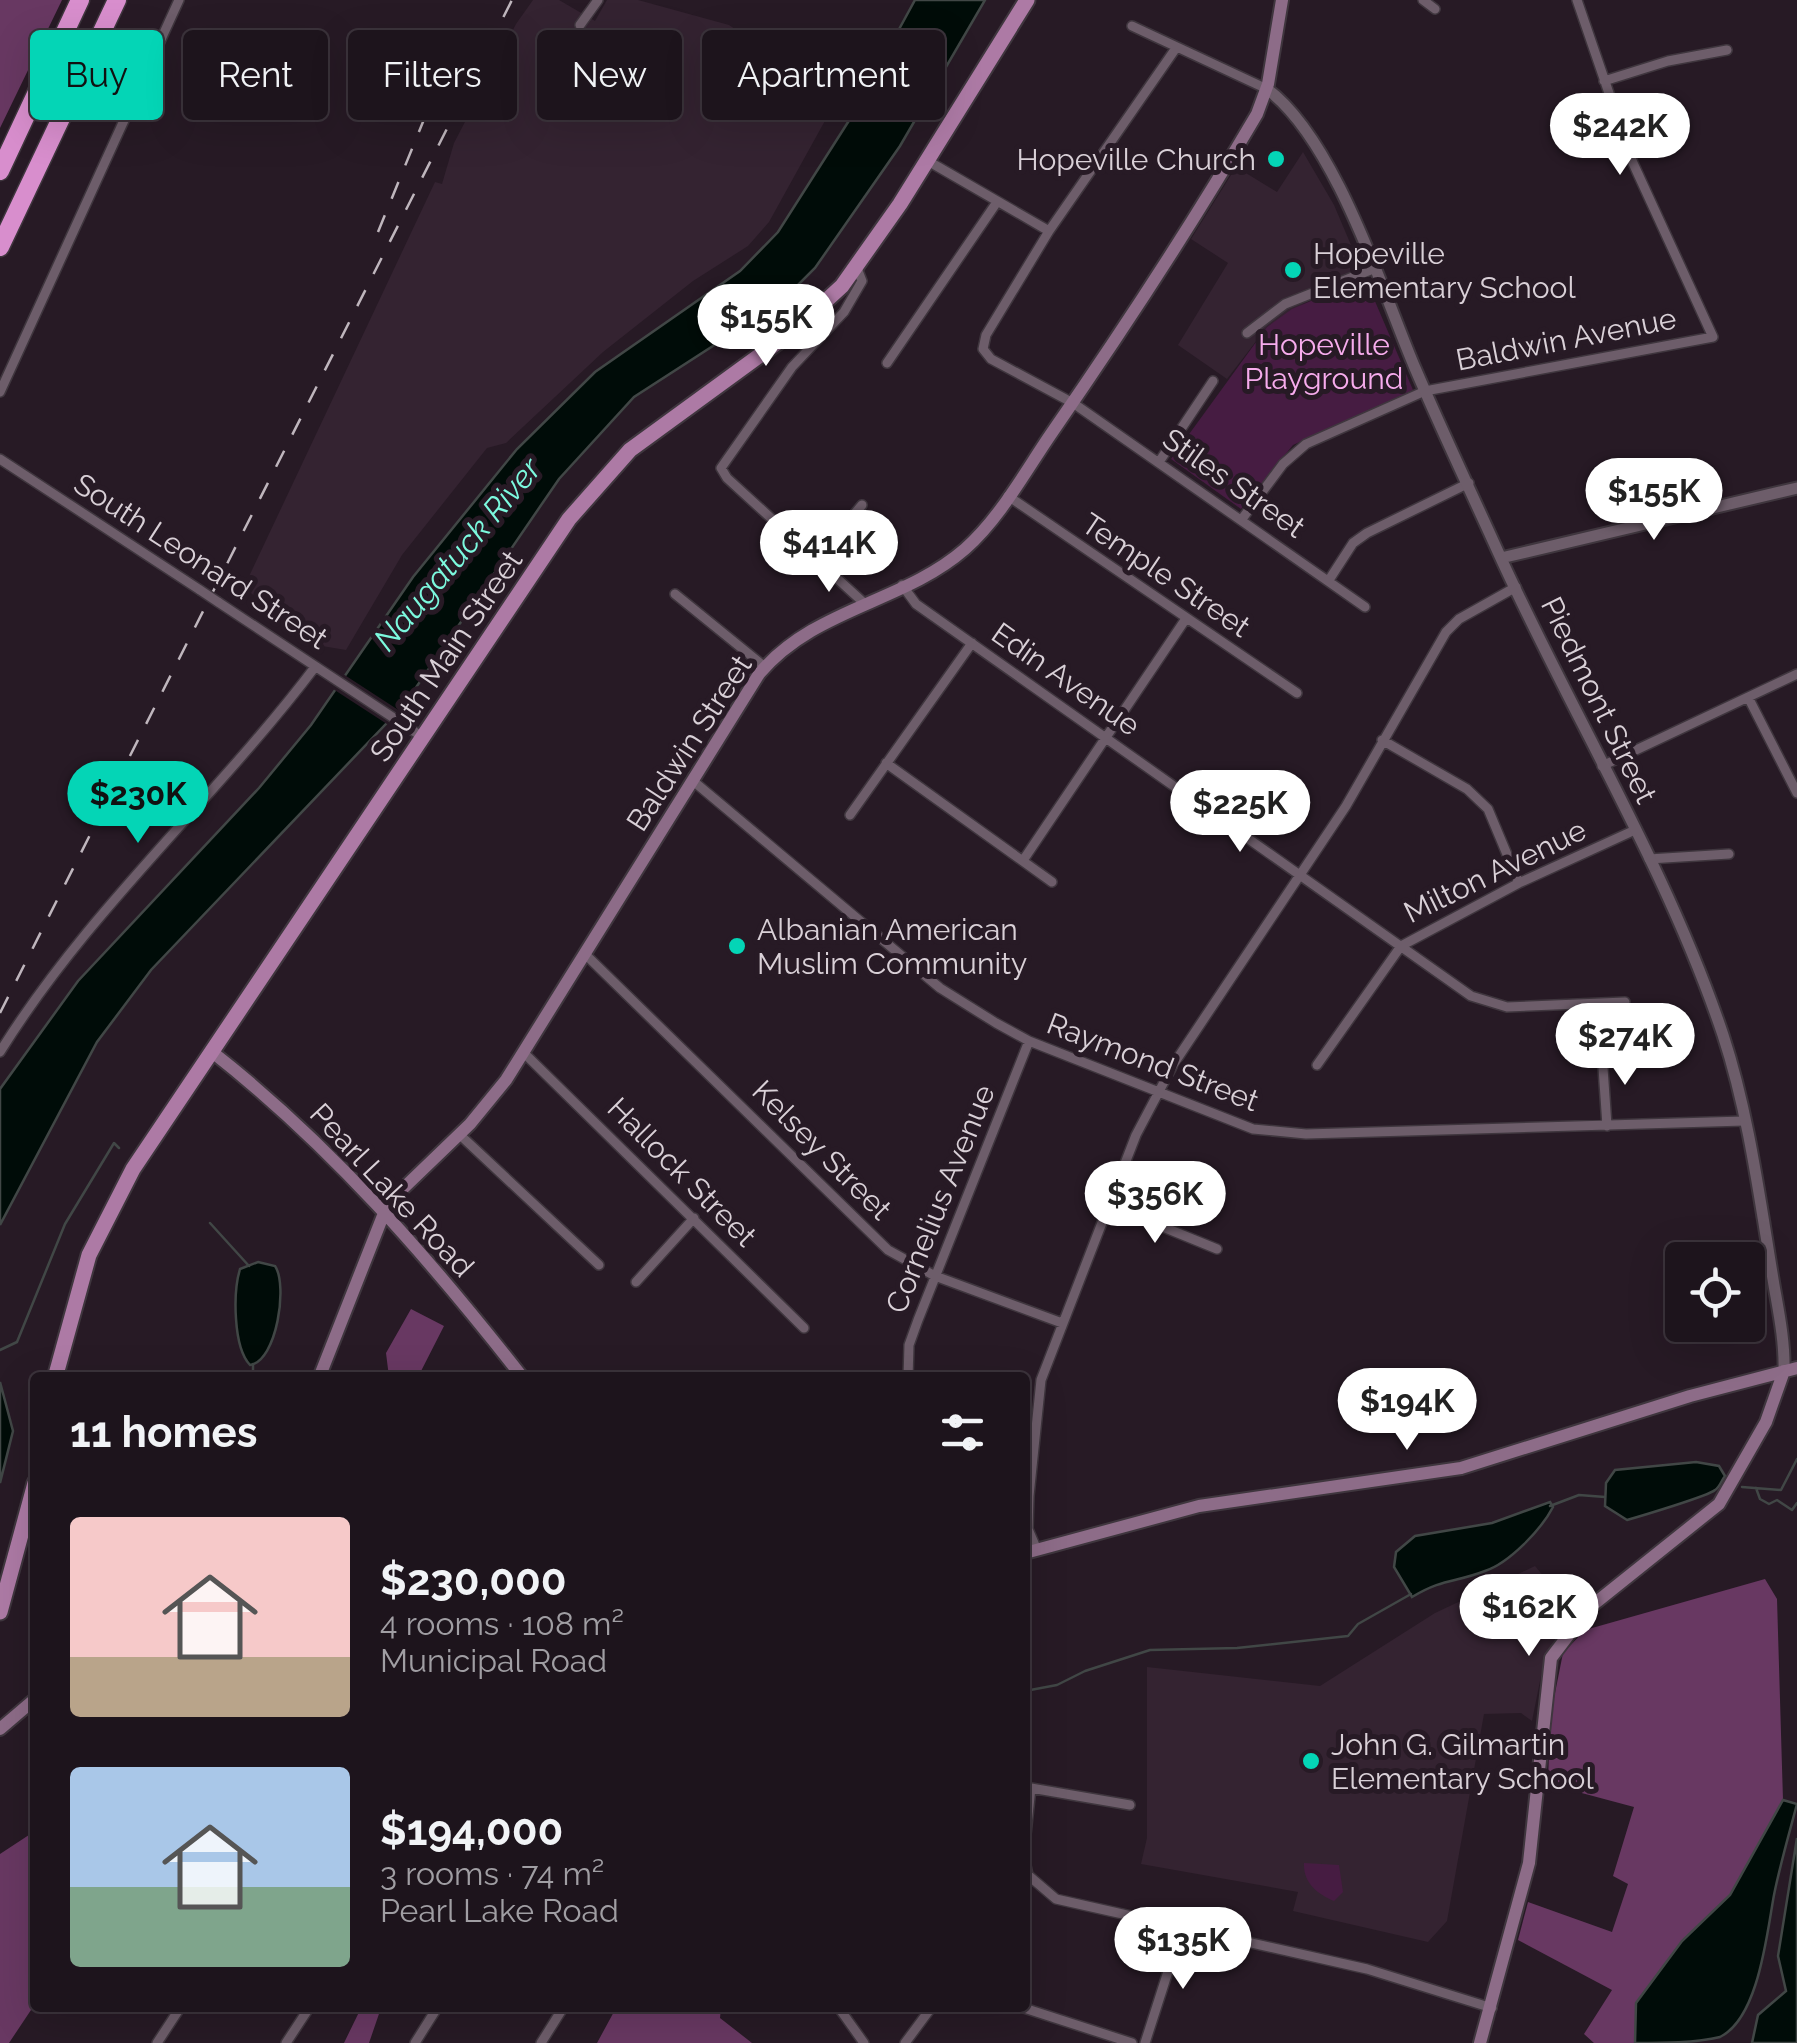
<!DOCTYPE html>
<meta charset="utf-8">
<style>
body{margin:0;font-family:Raleway,sans-serif;background:#2a2129;color:#f1f3f6;height:100vh;display:flex;flex-direction:column;font-size:38px;white-space:nowrap}
*{box-sizing:border-box;margin:0}
p{font-size:32px;color:#a09ea3}
.icon{flex:none;width:55px;height:55px;fill:none;stroke:currentColor;stroke-width:2;stroke-linecap:round;stroke-linejoin:round}
.map{position:relative;flex:1;overflow:hidden}
.side{position:absolute;left:30px;top:1372px;width:1000px;height:640px;display:flex;flex-direction:column;background:#1d141c;border-radius:10px;box-shadow:0 10px 40px #0002,0 0 0 2px #3b333b}
.side>*{flex:none}
.top-card{position:absolute;left:30px;top:30px;width:1000px;height:90px;display:flex;gap:20px}
.fabs{position:absolute;left:1665px;top:1242px;display:grid;gap:20px}
.fabs a{display:grid;place-items:center;width:100px;height:100px;border-radius:10px;background:#1d141c;box-shadow:0 10px 40px #0002,0 0 0 2px #3b333b;font-size:50px}
.price{position:absolute;translate:-50% -85px;padding:0 22px;border-radius:35px;background:#fff;color:#222;font-size:32px;line-height:65px;filter:drop-shadow(0 2px 5px #0008)}
.price::after{content:'';position:absolute;left:50%;top:60px;width:30px;height:22px;margin-left:-15px;background:inherit;clip-path:polygon(0 0,100% 0,50% 100%)}
.price.selected{background:#04d5b6;color:#111}
ul{padding:0;list-style:none}
li{display:flex;align-items:center;gap:30px;height:250px;padding:0 40px}
li span{display:grid;place-items:center;flex:none;width:280px;height:200px;border-radius:10px;color:#555}
li>.icon{margin-inline-start:auto}
span .icon{width:120px;height:120px;fill:#fffc;stroke-width:1}
li b{font-size:42px}
h2{display:flex;justify-content:space-between;align-items:center;height:120px;padding:0 40px;font-size:42px}
.tag{padding:0 35px;border-radius:10px;background:#1d141c;box-shadow:0 10px 40px #0002,0 0 0 2px #3b333b;font-size:35px;line-height:90px}
.tag.selected{background:#04d5b6;color:#111}
.map>svg:first-child{display:block}
.built{fill:#342331}
.green{fill:#461c42}
.forest{fill:#683862}
.water{fill:#000c08;stroke:#414746;stroke-width:2.5}
.pier{fill:#271a25}
.lines{fill:none;stroke-linecap:round;stroke-linejoin:round}
.stream{stroke:#414746;stroke-width:2.5}
.minor-casing{stroke:#3f363e;stroke-width:12}
.tertiary-casing{stroke:#3f363e;stroke-width:15}
.secondary-casing{stroke:#3f363e;stroke-width:16}
.primary-casing{stroke:#3f363e;stroke-width:19}
.motorway-casing{stroke:#3f363e;stroke-width:21}
.minor{stroke:#6d5d6a;stroke-width:9}
.tertiary{stroke:#6d5d6a;stroke-width:11}
.secondary{stroke:#8d6c88;stroke-width:12}
.primary{stroke:#ad7aa5;stroke-width:15}
.motorway{stroke:#d88ecd;stroke-width:18}
.rail{stroke:#bfb6bd;stroke-width:2.5;stroke-dasharray:18 18;stroke-linecap:butt}
.minor-bridge-casing{stroke:#3f363e;stroke-width:12;stroke-linecap:butt}
.minor-bridge{stroke:#6d5d6a;stroke-width:9}
.poi-dot{fill:#04d5b6;stroke:#271a25;stroke-width:4}
.labels{text-anchor:middle;dominant-baseline:central;stroke-width:10;stroke-linejoin:round;paint-order:stroke}
.poi-label{font-size:30px;fill:#d9d0d7;stroke:#271a25;text-anchor:start}
.street-label{font-size:30px;fill:#d9d0d7;stroke:#271a25}
.park-label{font-size:30px;fill:#f7aced;stroke:#271a25}
.water-label{font-size:32px;font-style:italic;fill:#7cf9de;stroke:#271a25}
</style>
<div class="map">
<svg width="1797" height="2043" viewBox="0 0 1797 2043">
<rect width="100%" height="100%" fill="#271a25"/>
<path class="built" d="M 533,0 L 559,0 L 595,21 L 607,0 L 638,0 L 729,25 L 837,99 L 769,222 L 748,246 L 693,281 L 603,352 L 506,443 L 487,448 L 402,555 L 346,650 L 310,644 L 244,587 L 435,182 L 442,184 L 454,143 L 516,24 Z
M 1303,152 L 1334,205 L 1365,278 L 1305,303 L 1267,327 L 1227,379 L 1178,345 L 1228,263 L 1191,239 L 1236,167 L 1277,192 Z
M 1535,1566 L 1574,1613 L 1544,1661 L 1532,1721 L 1521,1713 L 1484,1714 L 1447,1921 L 1428,1942 L 1293,1911 L 1298,1892 L 1141,1864 L 1147,1838 L 1147,1667 L 1320,1686 L 1435,1613 Z"/>
<path class="green" d="M 1365,278 L 1413,390 L 1293,445 L 1241,509 L 1171,459 L 1267,327 L 1292,309 Z
M 1304,1863 L 1339,1865 L 1343,1892 L 1334,1901 C 1317,1894 1303,1882 1304,1863 Z"/>
<path class="forest" d="M 0,0 L 62,0 L 0,128 Z
M 411,1309 L 444,1326 L 418,1377 L 389,1377 L 386,1353 Z
M 1765,1579 L 1777,1599 L 1783,1800 L 1730,1895 L 1682,1941 L 1636,2003 L 1635,2043 L 1594,2043 L 1584,2034 L 1612,1990 L 1518,1940 L 1528,1902 L 1612,1932 L 1628,1884 L 1613,1876 L 1634,1807 L 1548,1784 L 1550,1718 L 1563,1653 L 1585,1630 Z
M 35,1831 L 35,2004 L 9,2043 L 0,2043 L 0,1854 Z
M 361,2008 L 381,2008 L 369,2043 L 344,2043 Z
M 616,2008 L 721,2008 L 720,2018 L 752,2043 L 597,2043 Z"/>
<path class="water" d="M 915,0 L 985,0 L 900,146 L 815,268 L 781,302 L 634,397 L 559,479 L 404,705 L 151,970 L 97,1042 L 0,1225 L 0,1089 L 78,981 L 259,788 L 311,725 L 413,577 L 517,449 L 595,372 L 740,271 L 778,232 L 850,119 Z
M 258,1262 L 275,1266 C 288,1285 277,1361 250,1365 C 233,1347 233,1292 240,1269 Z
M 0,1382 L 13,1431 L 0,1483 Z
M 1696,1462 L 1719,1466 L 1725,1476 C 1721,1481 1720,1487 1715,1490 C 1708,1496 1641,1516 1627,1520 L 1605,1506 L 1606,1483 L 1615,1470 Z
M 1550,1502 L 1553,1507 C 1541,1530 1509,1563 1485,1571 C 1454,1583 1444,1578 1412,1597 L 1394,1567 L 1396,1552 L 1415,1536 L 1492,1523 Z
M 1783,1800 L 1797,1804 C 1789,1834 1780,1865 1774,1895 C 1767,1932 1759,2018 1720,2037 C 1696,2043 1662,2043 1635,2043 L 1636,2003 L 1682,1941 L 1730,1895 Z
M 1797,1838 L 1797,2043 L 1752,2043 L 1758,2015 L 1786,1991 L 1778,1956 Z"/>
<path class="pier" d="M 340,672 L 403,713 L 390,726 L 330,687 Z"/>
<g class="lines">
<path class="stream" d="M 210,1223 L 249,1266
M 0,1350 L 17,1342 L 65,1224 L 114,1143 L 119,1148
M 253,1378 L 253,1364
M 1742,1487 L 1781,1490 L 1797,1459
M 1756,1488 L 1760,1499 L 1769,1504 L 1777,1500 L 1792,1510 L 1797,1503
M 1550,1506 L 1579,1495 L 1605,1497
M 1025,1691 L 1057,1685 L 1085,1671 L 1150,1650 L 1237,1648 L 1348,1636 L 1358,1624 L 1411,1594"/>
<g class="minor-casing">
<path id="minor" d="M 1423,0 L 1435,9
M 580,25 L 598,0
M 1132,26 L 1267,89
M 1176,48 L 1049,231 L 986,335 L 983,349 L 991,359 L 1073,403 L 1365,607
M 1604,81 L 1668,61 L 1727,50
M 928,161 L 1049,231
M 857,268 L 862,281 L 844,312 L 792,367 L 721,468 L 727,478 L 864,603
M 1247,333 L 1285,304 L 1373,269
M 887,363 L 997,202
M 0,392 L 179,0
M 0,459 L 200,590
M 1159,462 L 1213,381
M 1008,496 L 1297,693
M 1242,519 L 1283,464 L 1306,444 L 1425,391 L 1713,337 L 1633,163 L 1577,0
M 817,558 L 862,505
M 1329,580 L 1353,543 L 1367,533 L 1469,483
M 902,585 L 916,604 L 1471,996 L 1507,1007 L 1625,1002
M 675,594 L 765,667
M 218,602 L 424,738
M 1748,697 L 1797,793
M 1382,740 L 1467,789 L 1488,809 L 1519,883
M 886,763 L 1052,882
M 1602,766 L 1797,674
M 692,780 L 940,988 L 996,1023 L 1029,1041 L 1253,1129 L 1306,1134 L 1744,1121
M 850,815 L 972,643
M 1024,859 L 1185,620
M 1649,859 L 1729,854
M 585,954 L 888,1250 L 935,1276 L 1062,1323
M 0,1052 C 88,910 215,799 315,667
M 524,1053 L 804,1328
M 1602,1053 L 1607,1126
M 1317,1065 L 1401,946 L 1519,883 L 1635,830
M 459,1134 L 599,1265
M 1109,1205 L 1217,1249
M 636,1282 L 694,1218
M 908,1378 L 909,1345 L 918,1320 L 1029,1041
M 1037,1550 L 1028,1529 L 1029,1496 L 1041,1380 L 1136,1135 L 1173,1065 L 1346,806 L 1446,632 L 1459,619 L 1516,587
M 1025,1787 L 1130,1805
M 1025,1843 L 1031,1788
M 1025,1861 L 1028,1875 L 1056,1899 L 1367,1969 L 1492,2008
M 839,2008 L 864,2043
M 1024,2008 L 1132,2043
M 157,2043 L 180,2008
M 286,2043 L 309,2008
M 415,2043 L 437,2008
M 541,2043 L 563,2008
M 905,2043 L 931,2008
M 1145,2043 L 1182,1928"/>
</g>
<g class="tertiary-casing">
<path id="tertiary" d="M 1267,89 C 1335,139 1382,290 1415,368 C 1442,431 1471,492 1499,554 C 1572,715 1667,868 1723,1035 C 1748,1111 1759,1194 1772,1273 C 1777,1305 1785,1338 1784,1371
M 1501,558 L 1797,488"/>
</g>
<g class="secondary-casing">
<path id="secondary" d="M 211,1051 C 331,1145 429,1258 523,1378
M 319,1378 L 388,1203 L 470,1124 L 506,1080 L 759,674 C 814,608 903,603 965,549 C 1000,518 1025,472 1051,434 C 1123,330 1193,223 1257,114 L 1268,84 L 1282,0
M 1025,1553 L 1199,1506 L 1461,1468 L 1690,1396 L 1797,1368
M 0,1729 L 35,1699
M 1480,2043 L 1529,1863 L 1551,1658 L 1589,1608 L 1719,1504 L 1766,1422 L 1784,1371"/>
</g>
<g class="primary-casing">
<path id="primary" d="M 55,1378 L 89,1255 L 133,1169 L 569,519 L 630,450 L 793,331 L 842,286 L 900,204 L 1027,0
M 0,1612 L 35,1483"/>
</g>
<g class="motorway-casing">
<path id="motorway" d="M 0,171 L 80,0
M 0,247 L 117,0"/>
</g>
<use href="#minor" class="minor"/>
<use href="#tertiary" class="tertiary"/>
<use href="#secondary" class="secondary"/>
<use href="#primary" class="primary"/>
<use href="#motorway" class="motorway"/>
<path class="rail" d="M 378,232 L 425,117
M 0,1013 L 512,0"/>
<g class="minor-bridge-casing">
<path id="minor-bridge" d="M 200,590 L 218,602"/>
</g>
<use href="#minor-bridge" class="minor-bridge"/>
</g>
<g class="poi-dot">
<circle cx="1276" cy="159" r="10"/>
<circle cx="1293" cy="270" r="10"/>
<circle cx="737" cy="946" r="10"/>
<circle cx="1311" cy="1761" r="10"/>
</g>
<g class="labels">
<g class="poi-label">
<text x="1256" y="159" text-anchor="end">Hopeville Church</text>
<text x="1313" y="253">Hopeville<tspan x="1313" dy="34">Elementary School</tspan></text>
<text x="757" y="929">Albanian American<tspan x="757" dy="34">Muslim Community</tspan></text>
<text x="1331" y="1744">John G. Gilmartin<tspan x="1331" dy="34">Elementary School</tspan></text>
</g>
<g class="street-label">
<text transform="translate(1566 339) rotate(-11)">Baldwin Avenue</text>
<text transform="translate(1234 483) rotate(35)">Stiles Street</text>
<text transform="translate(201 561) rotate(33)">South Leonard Street</text>
<text transform="translate(1166 575) rotate(34)">Temple Street</text>
<text transform="translate(446 656) rotate(-56)">South Main Street</text>
<text transform="translate(1066 679) rotate(35)">Edin Avenue</text>
<text transform="translate(1599 700) rotate(64)">Piedmont Street</text>
<text transform="translate(689 743) rotate(-57)">Baldwin Street</text>
<text transform="translate(1495 871) rotate(-26)">Milton Avenue</text>
<text transform="translate(1153 1062) rotate(21)">Raymond Street</text>
<text transform="translate(822 1150) rotate(45)">Kelsey Street</text>
<text transform="translate(682 1172) rotate(45)">Hallock Street</text>
<text transform="translate(392 1190) rotate(47)">Pearl Lake Road</text>
<text transform="translate(940 1199) rotate(-68)">Cornelius Avenue</text>
</g>
<g class="park-label">
<text x="1324" y="344">Hopeville<tspan x="1324" dy="34">Playground</tspan></text>
</g>
<g class="water-label">
<text transform="translate(457 554) rotate(-50)">Naugatuck River</text>
</g>
</g>
</svg>
<div class="fabs">
<a><svg class="icon" aria-label="locate" viewBox="0 0 24 24"><circle cx="12" cy="12" r="6"/><path d="M12 2v4M12 18v4M2 12h4M18 12h4"/></svg></a>
</div>
<b class="price" style="left:1620px;top:178px">$242K</b>
<b class="price" style="left:766px;top:369px">$155K</b>
<b class="price" style="left:1654px;top:543px">$155K</b>
<b class="price" style="left:829px;top:595px">$414K</b>
<b class="price selected" style="left:138px;top:846px">$230K</b>
<b class="price" style="left:1240px;top:855px">$225K</b>
<b class="price" style="left:1625px;top:1088px">$274K</b>
<b class="price" style="left:1155px;top:1246px">$356K</b>
<b class="price" style="left:1407px;top:1453px">$194K</b>
<b class="price" style="left:1529px;top:1659px">$162K</b>
<b class="price" style="left:1183px;top:1992px">$135K</b>
<div class="top-card">
<a class="tag selected">Buy</a>
<a class="tag">Rent</a>
<a class="tag">Filters</a>
<a class="tag">New</a>
<a class="tag">Apartment</a>
</div>
<section class="side">
<h2>11 homes<svg class="icon" aria-label="filters" viewBox="0 0 24 24"><path d="M4 7h16M4 17h16"/><circle cx="9" cy="7" r="2"/><circle cx="15" cy="17" r="2"/></svg></h2>
<ul>
<li><span style="background:linear-gradient(#f6c9c9 70%,#b9a48a 0)"><svg class="icon" aria-label="home" viewBox="0 0 24 24"><path d="M3 11l9-7 9 7M6 9v11h12V9"/></svg></span><div><b>$230,000</b><p>4 rooms · 108 m²</p><p>Municipal Road</p></div></li>
<li><span style="background:linear-gradient(#a9c7e8 60%,#7fa58c 0)"><svg class="icon" aria-label="home" viewBox="0 0 24 24"><path d="M3 11l9-7 9 7M6 9v11h12V9"/></svg></span><div><b>$194,000</b><p>3 rooms · 74 m²</p><p>Pearl Lake Road</p></div></li>
</ul>
</section>
</div>
